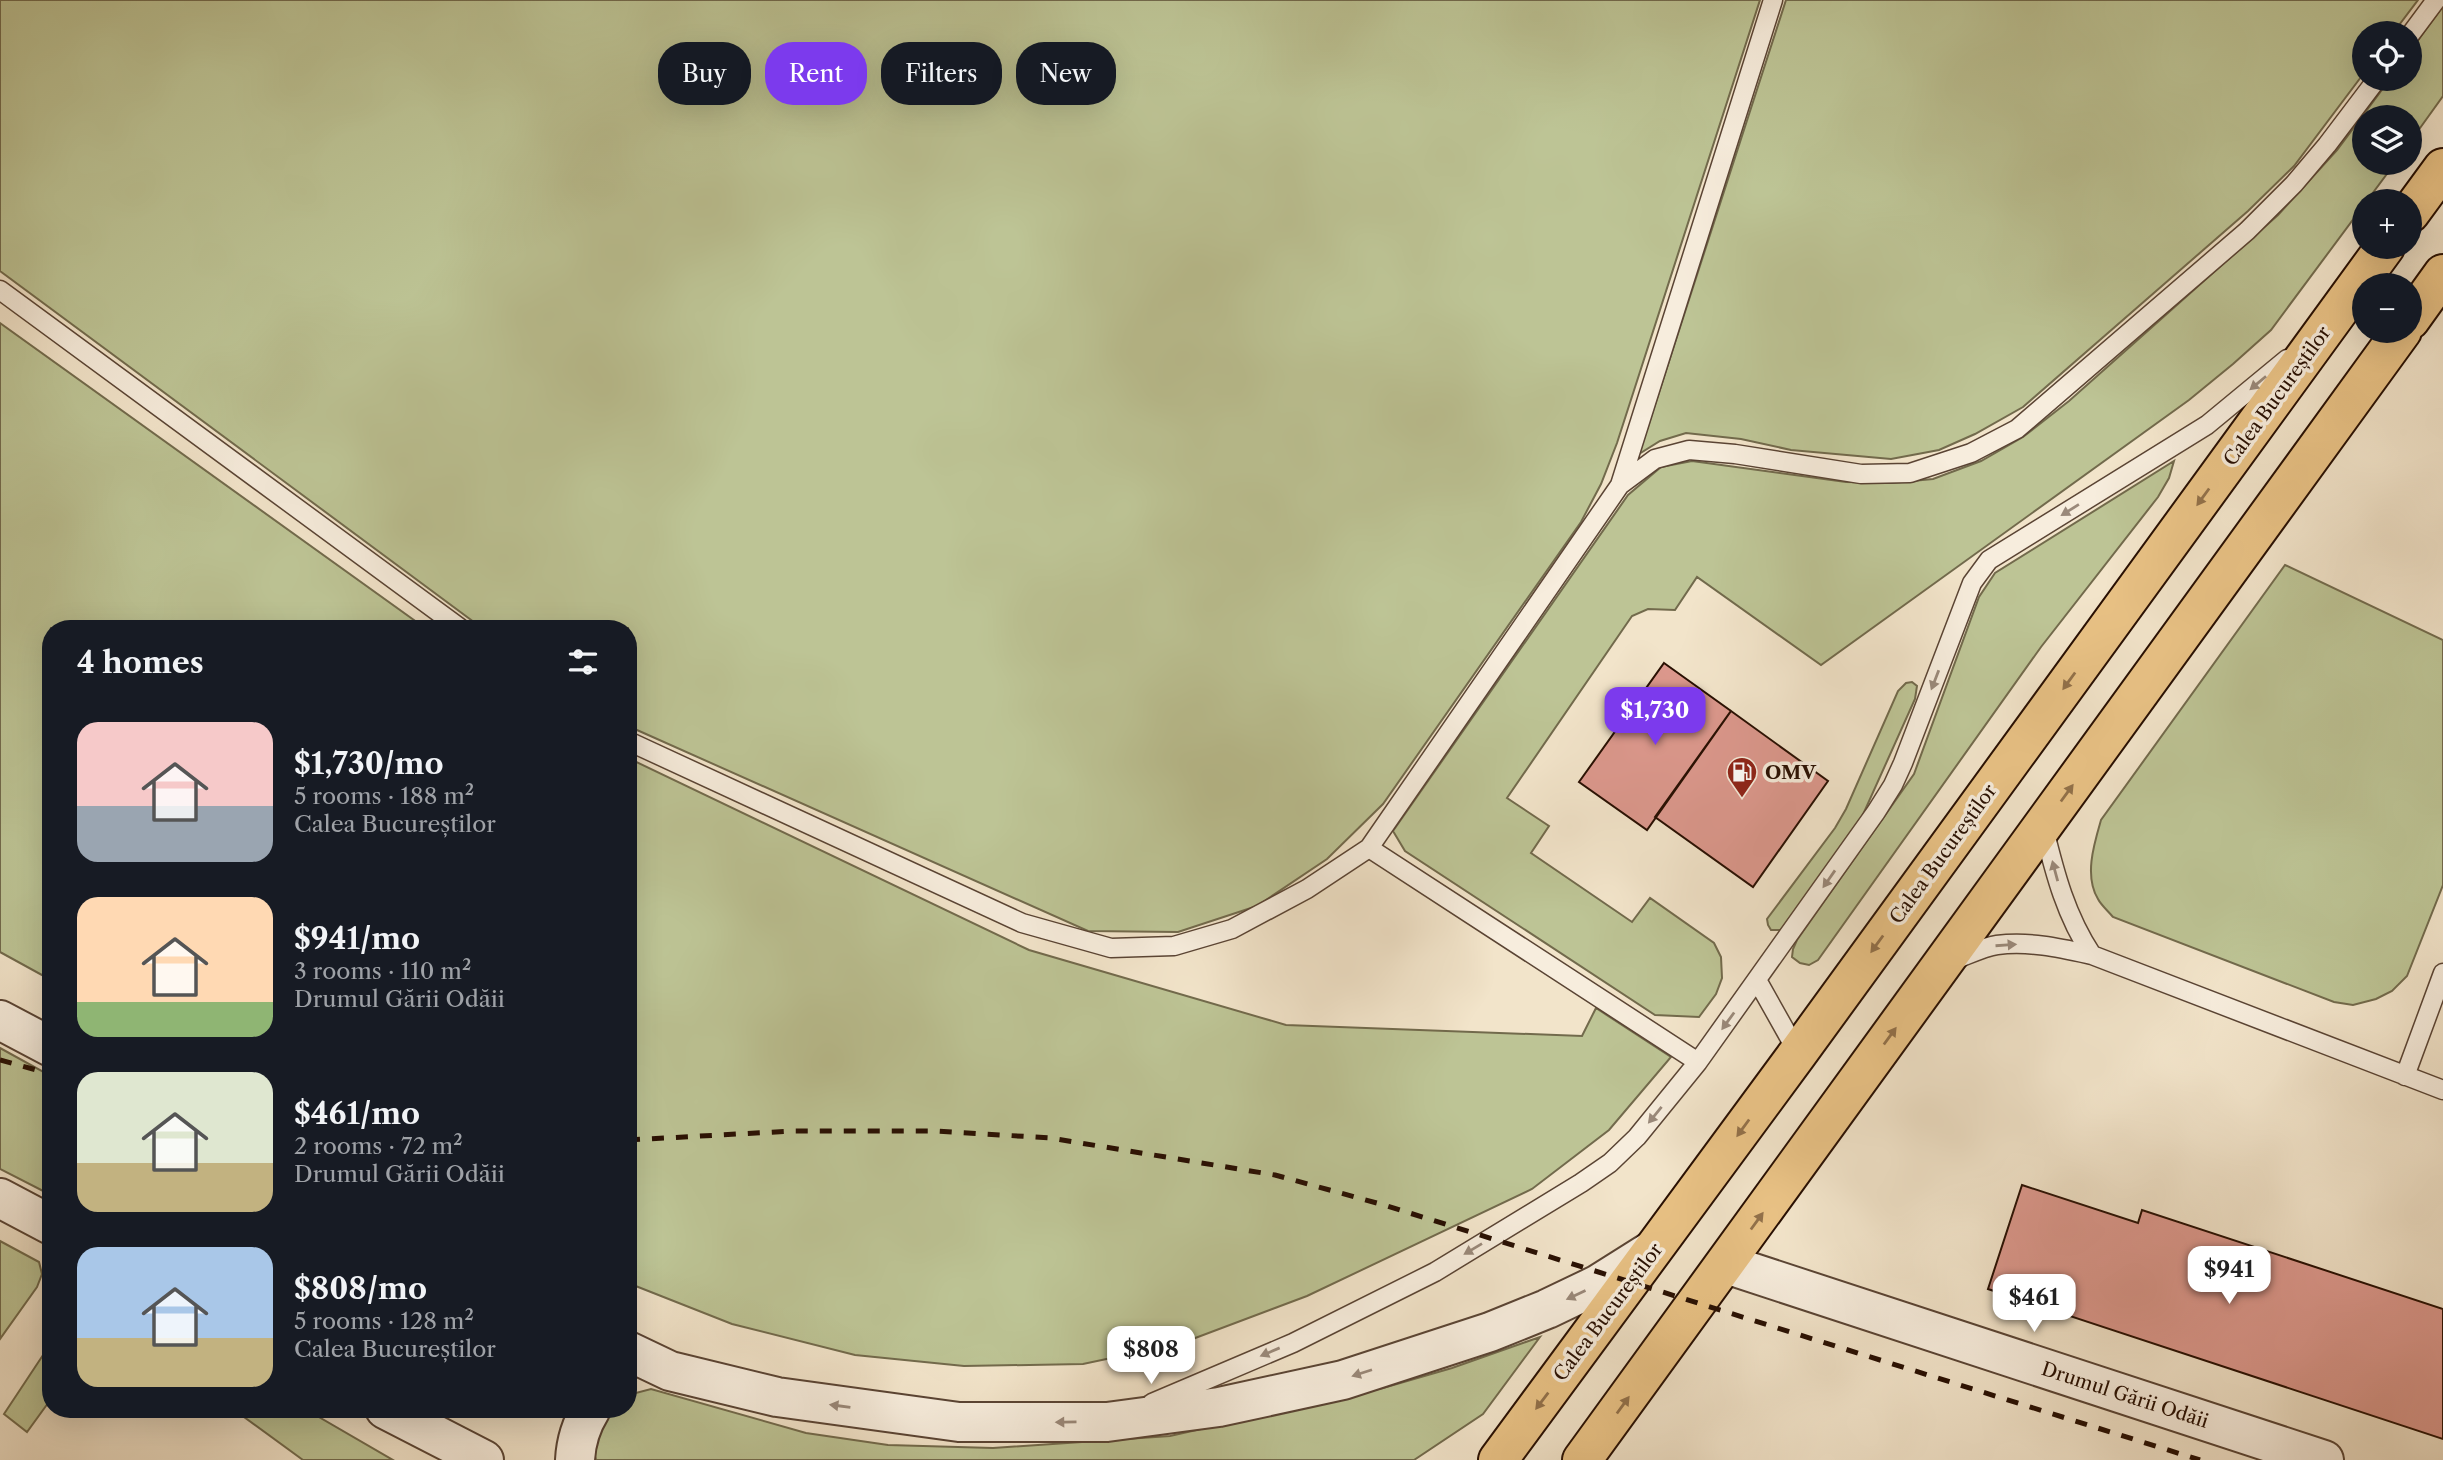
<!DOCTYPE html>
<meta charset="utf-8">
<style>
body{margin:0;font-family:"Libre Caslon Text",serif;background:#242831;color:#f1f3f6;height:100vh;display:flex;flex-direction:column;font-size:26px;white-space:nowrap}
*{box-sizing:border-box;margin:0}
p{font-size:23px;color:#9ea1a6}
.icon{flex:none;width:38px;height:38px;fill:none;stroke:currentColor;stroke-width:2;stroke-linecap:round;stroke-linejoin:round}
.map{position:relative;flex:1;overflow:hidden}
.sheet{position:absolute;left:42px;top:620px;width:595px;height:798px;display:flex;flex-direction:column;background:#171b24;border-radius:28px;box-shadow:0 7px 28px #0002}
.sheet>*{flex:none}
.top-card{position:absolute;left:658px;top:42px;width:665px;height:63px;display:flex;gap:14px}
.controls{position:absolute;left:2352px;top:21px;display:grid;gap:14px}
.controls a{display:grid;place-items:center;width:70px;height:70px;border-radius:50%;background:#171b24;box-shadow:0 7px 28px #0002;font-size:35px}
.price{position:absolute;translate:-50% -60px;padding:0 16px;border-radius:14px;background:#fff;color:#222;font-size:23px;line-height:46px;filter:drop-shadow(0 2px 4px #0008)}
.price::after{content:'';position:absolute;left:50%;top:42px;width:21px;height:16px;margin-left:-10px;background:inherit;clip-path:polygon(0 0,100% 0,50% 100%)}
.price.on{background:#7c3aed;color:#fff}
ul{padding:0;list-style:none}
li{display:flex;align-items:center;gap:21px;height:175px;padding:0 35px}
li span{display:grid;place-items:center;flex:none;width:196px;height:140px;border-radius:21px;color:#555}
li>.icon{margin-inline-start:auto}
span .icon{width:84px;height:84px;fill:#fffc;stroke-width:1}
li b{font-size:30px}
h2{display:flex;justify-content:space-between;align-items:center;height:84px;padding:0 35px;font-size:30px}
.chip{padding:0 24px;border-radius:28px;background:#171b24;box-shadow:0 7px 28px #0002;font-size:24px;line-height:63px}
.chip.on{background:#7c3aed;color:#fff}
.map>svg:first-child{display:block}
.green{fill:#bdc495;stroke:#726a4c;stroke-width:2}
.building{fill:#dc988d;stroke:#280f02;stroke-width:2}
.lines{fill:none;stroke-linecap:round;stroke-linejoin:round}
.service-casing{stroke:#5a4434;stroke-width:21}
.tertiary-casing{stroke:#5a4434;stroke-width:42}
.trunk-casing{stroke:#280f02;stroke-width:42}
.service{stroke:#f7eddd;stroke-width:18}
.tertiary{stroke:#f7eddd;stroke-width:38}
.trunk{stroke:#e9c285;stroke-width:38}
.rail{stroke:#280f02;stroke-width:5;stroke-dasharray:12 12;stroke-linecap:butt}
.oneway{fill:#9a897a}
.oneway2{fill:#92714a}
.labels{text-anchor:middle;dominant-baseline:central;stroke-width:7;stroke-linejoin:round;paint-order:stroke}
.street-label{font-size:19px;fill:#280f02;stroke:#f7eddd}
.poi-label{font-size:19px;font-weight:bold;fill:#280f02;stroke:#f7eddd;text-anchor:start}
</style>
<div class="map">
<svg width="2443" height="1460" viewBox="0 0 2443 1460">
<rect width="100%" height="100%" fill="#f2e4ca"/>
<filter id="stains"><feTurbulence type="fractalNoise" baseFrequency=".00286" numOctaves="4"/><feColorMatrix values="0 0 0 0 .2 0 0 0 0 .09 0 0 0 0 .02 0 0 0 .5 -.17"/></filter>
<radialGradient id="worn" r=".72"><stop offset=".6" stop-color="#630" stop-opacity="0"/><stop offset="1" stop-color="#630" stop-opacity=".3"/></radialGradient>
<path class="green" d="M 0,0 L 1760,0 L 1617,443 L 1601,484 L 1581,522 L 1383,804 L 1327,859 L 1257,906 L 1178,932 L 1088,931 L 628,726 L 628,628 L 482,628 L 0,271 Z
M 1786,0 L 2418,0 L 2393,33 L 2364,33 L 2364,73 L 2294,166 L 2248,211 L 2023,407 L 1975,434 L 1939,450 L 1891,459 L 1791,450 L 1741,439 L 1686,433 L 1660,441 L 1639,454 Z
M 2443,6 L 2443,96 L 2410,142 L 2410,117 L 2364,117 L 2364,163 L 2395,163 L 2271,330 L 2233,364 L 2189,400 L 1821,665 L 1697,577 L 1675,610 L 1648,609 L 1632,616 L 1507,798 L 1549,826 L 1531,853 L 1632,922 L 1650,898 L 1714,943 L 1721,957 L 1722,978 L 1716,994 L 1699,1017 L 1655,1015 L 1405,851 L 1393,831 L 1628,495 L 1661,467 L 1692,461 L 1846,482 L 1891,483 L 1933,479 L 1981,461 L 2023,437 L 2069,401 L 2278,215 L 2337,150 L 2390,79 L 2410,79 L 2410,51 Z
M 0,323 L 425,628 L 51,628 L 51,980 L 0,952 Z
M 2174,461 L 2169,478 L 2158,497 L 2041,647 L 1818,960 L 1809,965 L 1800,963 L 1792,957 L 1793,949 L 1797,940 L 1914,774 L 1979,597 L 1995,573 Z
M 2285,565 L 2443,640 L 2443,885 L 2407,976 L 2392,991 L 2376,999 L 2353,1005 L 2334,1002 L 2113,917 C 2108,911 2101,905 2098,899 C 2084,876 2094,844 2101,820 Z
M 1912,682 L 1917,686 L 1915,699 L 1861,819 L 1781,930 L 1771,930 L 1768,925 L 1767,919 L 1835,828 L 1846,809 L 1898,691 L 1906,683 Z
M 628,758 L 1029,950 L 1286,1025 L 1582,1036 L 1596,1008 L 1671,1057 L 1609,1130 L 1532,1189 L 1307,1296 L 1182,1343 L 1083,1364 L 964,1366 L 855,1355 L 732,1324 L 628,1283 Z
M 0,1048 L 51,1076 L 51,1195 L 0,1169 Z
M 0,1241 L 39,1262 L 42,1274 L 37,1287 L 0,1339 Z
M 1540,1337 L 1483,1414 L 1414,1460 L 596,1460 L 591,1442 L 606,1409 L 628,1409 L 628,1395 L 651,1389 L 806,1433 L 888,1445 L 993,1448 L 1170,1436 L 1383,1388 L 1452,1368 Z
M 51,1343 L 51,1399 L 27,1432 L 4,1414 Z
M 233,1409 L 305,1409 L 393,1460 L 303,1460 Z"/>
<path class="building" d="M 1664,663 L 1731,711 L 1647,830 L 1579,782 Z
M 1731,711 L 1828,781 L 1753,887 L 1655,817 Z
M 2022,1185 L 2138,1223 L 2142,1210 L 2443,1309 L 2443,1439 L 1988,1289 Z"/>
<g class="lines">
<g class="service-casing">
<path id="service" d="M 2410,35 L 2436,0
M 0,290 L 460,628
M 1620,485 L 1773,0
M 628,741 L 1022,923 L 1111,948 L 1174,946 L 1232,929 L 1307,889 L 1369,848 L 1620,485 L 1655,459 L 1689,450 L 1735,454 L 1861,474 L 1910,473 L 1971,453 L 2017,429 L 2247,231 L 2294,184 L 2327,145 L 2377,79
M 2044,829 C 2055,874 2066,916 2092,955
M 1369,848 L 1698,1062
M 1954,960 C 1968,955 1983,947 1997,945 C 2030,941 2060,948 2092,955 L 2443,1090
M 1757,980 L 1798,1053
M 2405,1076 L 2443,973
M 1152,1403 L 1293,1343 L 1435,1272 L 1581,1183 L 1610,1163 L 1637,1137 L 1698,1062 L 1876,812 L 1893,785 L 1903,763 L 1972,583 L 1989,560 L 2207,425 L 2287,359"/>
</g>
<g class="tertiary-casing">
<path id="tertiary" d="M 0,1020 L 51,1047
M 0,1198 L 51,1225
M 1726,1264 L 2324,1460
M 628,1351 L 670,1371 L 777,1397 L 959,1422 L 1107,1422 L 1219,1407 L 1343,1380 L 1490,1332 L 1547,1309 L 1597,1285 L 1651,1251
M 385,1409 L 484,1460
M 575,1460 C 576,1441 581,1425 591,1409"/>
</g>
<g class="trunk-casing">
<path id="trunk" d="M 2410,213 L 2443,168
M 2410,320 L 2443,274
M 1498,1460 L 1798,1053 L 2385,247
M 1582,1460 L 2402,331"/>
</g>
<use href="#service" class="service"/>
<use href="#tertiary" class="tertiary"/>
<use href="#trunk" class="trunk"/>
<path class="rail" d="M 0,1060 L 51,1074
M 628,1140 L 793,1131 L 937,1131 L 1050,1138 L 1275,1175 L 1384,1205 L 2200,1460"/>
</g>
<defs><path id="oneway-solid" d="M-6-.8H1V-3.2L6.5 0L1 3.2V.8H-6Z" transform="scale(1.75)"/></defs>
<g class="oneway">
<use href="#oneway-solid" transform="translate(2258 383) rotate(140)"/>
<use href="#oneway-solid" transform="translate(2070 510) rotate(148)"/>
<use href="#oneway-solid" transform="translate(1935 680) rotate(111)"/>
<use href="#oneway-solid" transform="translate(2055 871) rotate(-105)"/>
<use href="#oneway-solid" transform="translate(1829 879) rotate(125)"/>
<use href="#oneway-solid" transform="translate(2006 945) rotate(-4)"/>
<use href="#oneway-solid" transform="translate(1728 1021) rotate(126)"/>
<use href="#oneway-solid" transform="translate(1655 1115) rotate(129)"/>
<use href="#oneway-solid" transform="translate(1473 1249) rotate(149)"/>
<use href="#oneway-solid" transform="translate(1576 1295) rotate(155)"/>
<use href="#oneway-solid" transform="translate(1270 1352) rotate(157)"/>
<use href="#oneway-solid" transform="translate(1362 1373) rotate(162)"/>
<use href="#oneway-solid" transform="translate(840 1406) rotate(-172)"/>
<use href="#oneway-solid" transform="translate(1066 1422) rotate(179)"/>
</g>
<g class="oneway2">
<use href="#oneway-solid" transform="translate(2203 497) rotate(126)"/>
<use href="#oneway-solid" transform="translate(2069 681) rotate(126)"/>
<use href="#oneway-solid" transform="translate(2067 793) rotate(-54)"/>
<use href="#oneway-solid" transform="translate(1877 944) rotate(126)"/>
<use href="#oneway-solid" transform="translate(1890 1036) rotate(-54)"/>
<use href="#oneway-solid" transform="translate(1743 1128) rotate(126)"/>
<use href="#oneway-solid" transform="translate(1757 1221) rotate(-54)"/>
<use href="#oneway-solid" transform="translate(1542 1401) rotate(127)"/>
<use href="#oneway-solid" transform="translate(1623 1405) rotate(-54)"/>
</g>
<defs>
<g id="fuel-pin" transform="scale(1.575)"><path d="M0 17L-7.5 6A9.5 9.5 0 1 1 7.5 6Z" fill="#8f2418" stroke="#f7eddd"/><path d="M-5.5-6h7V0h2V4h1.3V-2.5L3-4.5l.8-.8L6-3V5H2.5V1h-1V6h-7ZM-4.2-4.7v3.2H.2V-4.7Z" fill="#fff"/></g>
</defs>
<g fill-rule="evenodd">
<use href="#fuel-pin" x="1742" y="772"/>
</g>
<g class="labels">
<g class="street-label">
<text transform="translate(2277 396) rotate(-54)">Calea Bucureștilor</text>
<text transform="translate(1943 854) rotate(-54)">Calea Bucureștilor</text>
<text transform="translate(1608 1312) rotate(-53)">Calea Bucureștilor</text>
<text transform="translate(2125 1395) rotate(18)">Drumul Gării Odăii</text>
</g>
<g class="poi-label">
<text x="1765" y="772">OMV</text>
</g>
</g>
<rect width="100%" height="100%" filter="url(#stains)"/>
<rect width="100%" height="100%" fill="url(#worn)"/>
</svg>
<div class="controls">
<a><svg class="icon" aria-label="locate" viewBox="0 0 24 24"><circle cx="12" cy="12" r="6"/><path d="M12 2v4M12 18v4M2 12h4M18 12h4"/></svg></a>
<a><svg class="icon" aria-label="layers" viewBox="0 0 24 24"><path d="M12 4l9 5-9 5-9-5zM3 14l9 5 9-5"/></svg></a>
<a>+</a>
<a>−</a>
</div>
<b class="price on" style="left:1655px;top:747px">$1,730</b>
<b class="price" style="left:2229px;top:1306px">$941</b>
<b class="price" style="left:2034px;top:1334px">$461</b>
<b class="price" style="left:1151px;top:1386px">$808</b>
<div class="top-card">
<a class="chip">Buy</a>
<a class="chip on">Rent</a>
<a class="chip">Filters</a>
<a class="chip">New</a>
</div>
<section class="sheet">
<h2>4 homes<svg class="icon" aria-label="filters" viewBox="0 0 24 24"><path d="M4 7h16M4 17h16"/><circle cx="9" cy="7" r="2"/><circle cx="15" cy="17" r="2"/></svg></h2>
<ul>
<li><span style="background:linear-gradient(#f6c9c9 60%,#9aa5b1 0)"><svg class="icon" aria-label="home" viewBox="0 0 24 24"><path d="M3 11l9-7 9 7M6 9v11h12V9"/></svg></span><div><b>$1,730/mo</b><p>5 rooms · 188 m²</p><p>Calea Bucureștilor</p></div></li>
<li><span style="background:linear-gradient(#ffd9b3 75%,#8fb573 0)"><svg class="icon" aria-label="home" viewBox="0 0 24 24"><path d="M3 11l9-7 9 7M6 9v11h12V9"/></svg></span><div><b>$941/mo</b><p>3 rooms · 110 m²</p><p>Drumul Gării Odăii</p></div></li>
<li><span style="background:linear-gradient(#dfe7d0 65%,#c2b280 0)"><svg class="icon" aria-label="home" viewBox="0 0 24 24"><path d="M3 11l9-7 9 7M6 9v11h12V9"/></svg></span><div><b>$461/mo</b><p>2 rooms · 72 m²</p><p>Drumul Gării Odăii</p></div></li>
<li><span style="background:linear-gradient(#a9c7e8 65%,#c2b280 0)"><svg class="icon" aria-label="home" viewBox="0 0 24 24"><path d="M3 11l9-7 9 7M6 9v11h12V9"/></svg></span><div><b>$808/mo</b><p>5 rooms · 128 m²</p><p>Calea Bucureștilor</p></div></li>
</ul>
</section>
</div>
